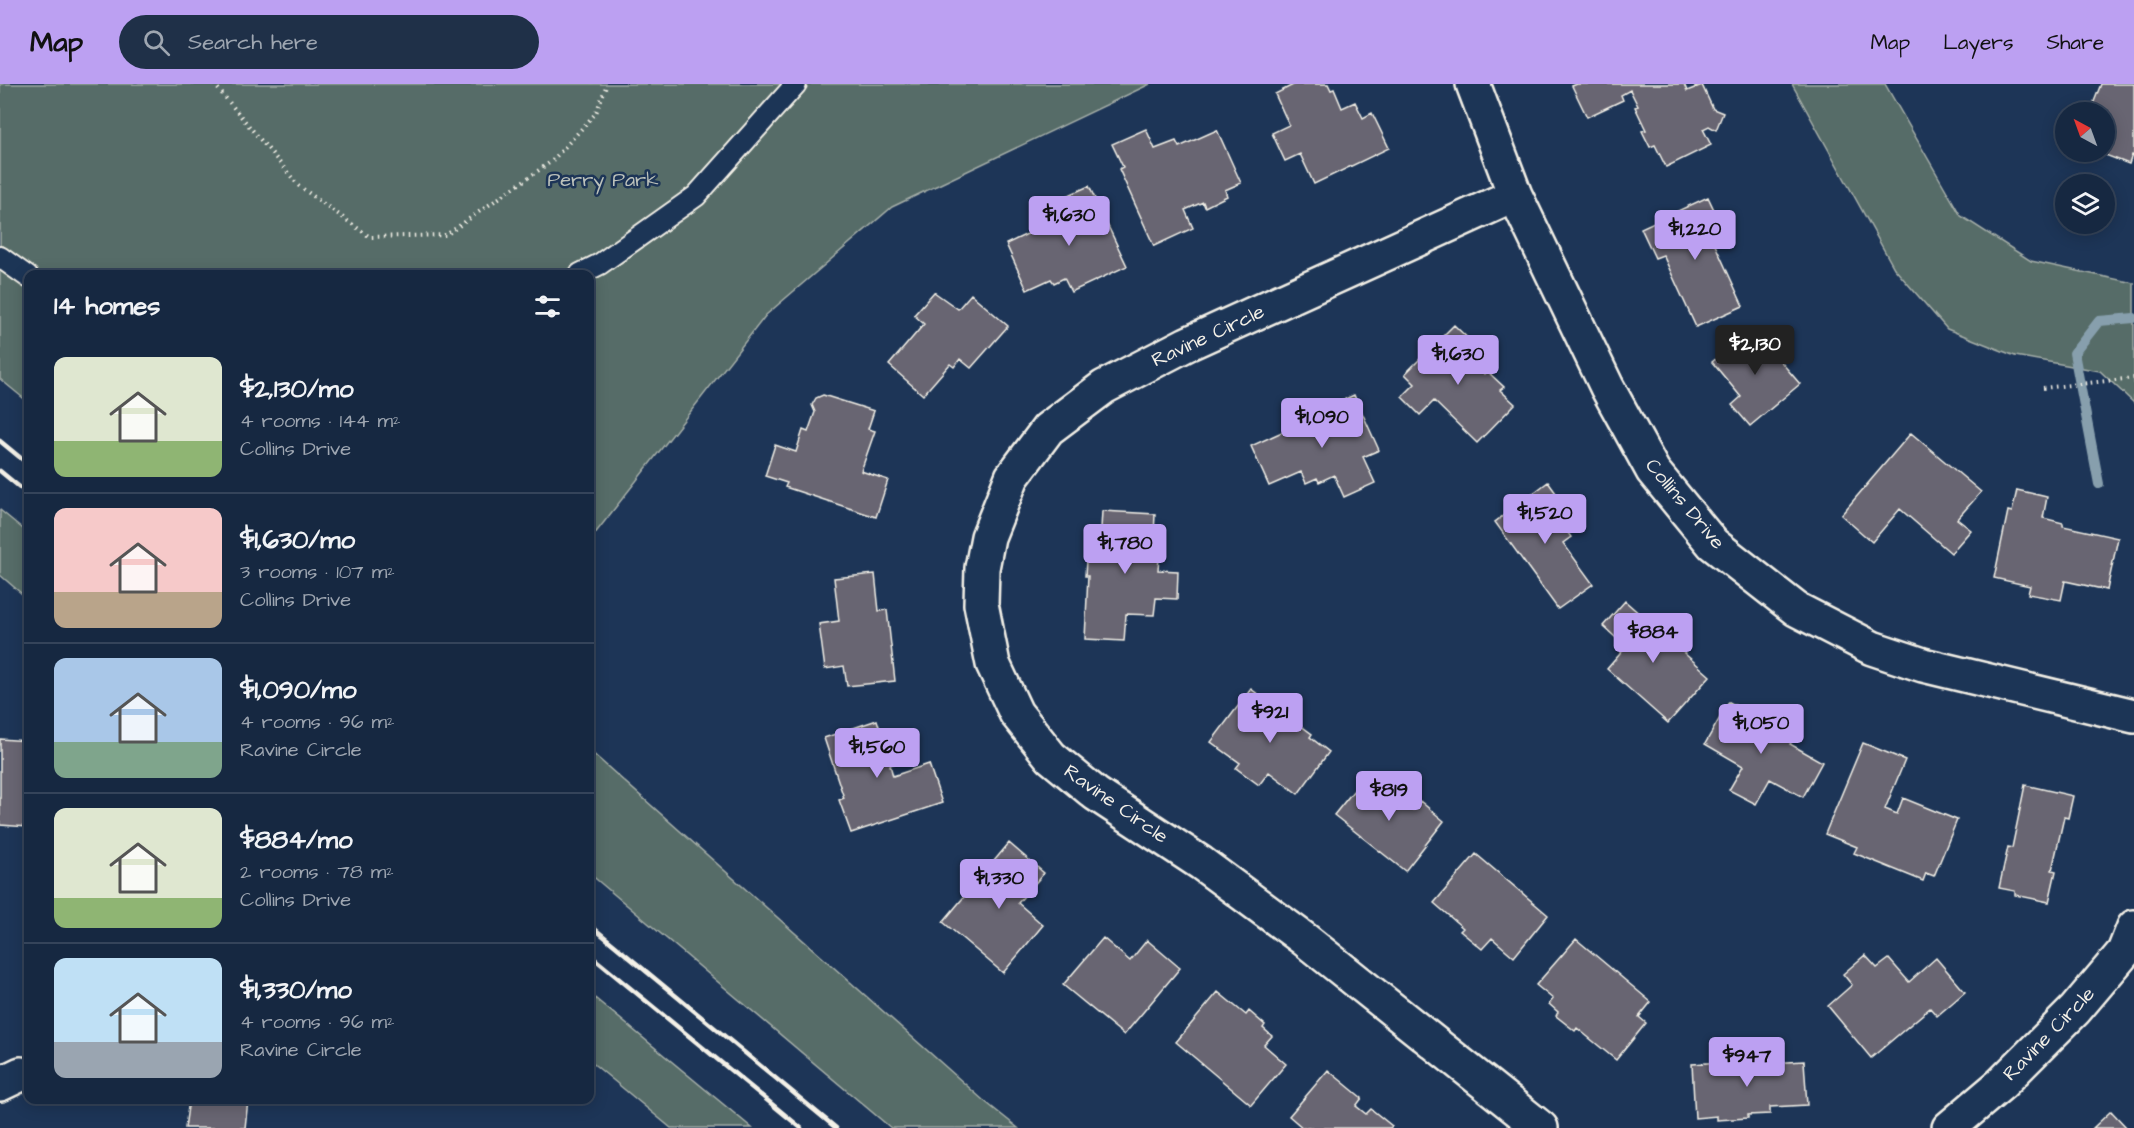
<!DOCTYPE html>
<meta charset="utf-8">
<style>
body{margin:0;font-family:"Architects Daughter",sans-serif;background:#1f3048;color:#f1f3f6;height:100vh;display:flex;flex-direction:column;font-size:22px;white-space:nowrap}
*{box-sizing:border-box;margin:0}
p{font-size:20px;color:#9ea6b1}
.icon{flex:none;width:33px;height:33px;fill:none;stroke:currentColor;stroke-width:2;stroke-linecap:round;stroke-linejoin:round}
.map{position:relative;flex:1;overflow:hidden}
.details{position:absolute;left:24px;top:186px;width:570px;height:834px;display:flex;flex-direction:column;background:#162841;border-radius:12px;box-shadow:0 3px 15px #0003,0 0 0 2px #35445a}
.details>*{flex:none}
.needle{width:39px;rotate:319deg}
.buttons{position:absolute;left:2055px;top:18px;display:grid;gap:12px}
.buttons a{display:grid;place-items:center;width:60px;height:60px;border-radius:50%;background:#162841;box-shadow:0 3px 15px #0003,0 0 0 2px #35445a;font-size:30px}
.price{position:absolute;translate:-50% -51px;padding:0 14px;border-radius:6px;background:#bca0f2;color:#111;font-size:20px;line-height:39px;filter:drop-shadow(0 2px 3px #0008)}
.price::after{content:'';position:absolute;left:50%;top:36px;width:18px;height:14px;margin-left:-9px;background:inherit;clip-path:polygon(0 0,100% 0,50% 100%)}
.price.current{background:#222;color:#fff}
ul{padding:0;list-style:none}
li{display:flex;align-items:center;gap:18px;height:150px;padding:0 30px}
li+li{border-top:2px solid #35445a}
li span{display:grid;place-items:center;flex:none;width:168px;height:120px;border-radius:12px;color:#555}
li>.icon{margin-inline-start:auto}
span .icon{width:72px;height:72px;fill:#fffc;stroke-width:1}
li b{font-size:26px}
h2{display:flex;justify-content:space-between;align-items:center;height:72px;padding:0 30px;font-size:26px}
header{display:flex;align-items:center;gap:36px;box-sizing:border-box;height:84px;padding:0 30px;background:#bca0f2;color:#111}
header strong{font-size:28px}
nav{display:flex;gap:33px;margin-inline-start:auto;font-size:21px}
.search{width:420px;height:54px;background:#1f3048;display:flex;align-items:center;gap:15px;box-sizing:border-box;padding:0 21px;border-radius:33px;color:#9ea6b1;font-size:22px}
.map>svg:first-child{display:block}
.green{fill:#566c68;stroke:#a5aea8;stroke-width:1.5}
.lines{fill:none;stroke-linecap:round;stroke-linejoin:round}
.stream{stroke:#879fad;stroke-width:10}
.building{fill:#676572;stroke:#f4f1e8;stroke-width:1.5}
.lane-casing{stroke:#f4f1e8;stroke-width:24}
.street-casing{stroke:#f4f1e8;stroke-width:38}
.path{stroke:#f4f1e8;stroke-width:4;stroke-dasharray:1.5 4.5;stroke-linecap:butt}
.lane{stroke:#1d3557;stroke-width:20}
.street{stroke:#1d3557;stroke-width:33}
.rail{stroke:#f4f1e8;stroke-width:4.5}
.labels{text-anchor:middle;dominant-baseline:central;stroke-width:5;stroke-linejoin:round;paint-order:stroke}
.park-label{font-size:20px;fill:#bdc2bb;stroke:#1d3557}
.street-label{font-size:20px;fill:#f4f1e8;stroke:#1d3557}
</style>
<header>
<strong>Map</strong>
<div class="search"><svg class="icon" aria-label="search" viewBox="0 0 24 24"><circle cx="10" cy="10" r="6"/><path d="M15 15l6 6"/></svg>Search here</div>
<nav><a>Map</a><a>Layers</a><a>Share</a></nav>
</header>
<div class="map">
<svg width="2134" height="1044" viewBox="0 0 2134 1044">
<rect width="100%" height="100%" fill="#1d3557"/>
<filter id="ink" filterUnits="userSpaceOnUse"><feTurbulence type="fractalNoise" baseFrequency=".0167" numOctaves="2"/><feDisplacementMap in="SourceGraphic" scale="12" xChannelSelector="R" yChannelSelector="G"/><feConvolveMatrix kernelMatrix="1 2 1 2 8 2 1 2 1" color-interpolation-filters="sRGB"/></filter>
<g filter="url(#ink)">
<path class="green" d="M 0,0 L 1150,0 L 892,123 L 766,231 L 590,456 L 590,190 L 28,190 L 28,318 L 0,295 Z
M 1792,0 L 1885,0 L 1961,132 L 2031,177 L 2134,199 L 2134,319 L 2100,287 L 2015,272 L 1947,245 L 1894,184 Z
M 0,426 L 28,449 L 28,515 L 0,491 Z
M 590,667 L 983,1016 L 1018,1044 L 891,1044 L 590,790 Z
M 590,910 L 752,1044 L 671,1044 L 590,977 Z"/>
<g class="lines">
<path class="stream" d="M 2099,400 L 2074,269 L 2099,237 L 2134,234"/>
</g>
<path class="building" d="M 1295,0 L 1328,0 L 1331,6 L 1334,5 L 1342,24 L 1355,18 L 1363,34 L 1372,29 L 1389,64 L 1314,100 L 1300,70 L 1285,77 L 1272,49 L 1289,41 L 1275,10 Z
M 1577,0 L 1684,0 L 1687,7 L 1702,1 L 1713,25 L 1723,29 L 1716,46 L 1709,42 L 1703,45 L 1711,61 L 1666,83 L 1655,61 L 1650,63 L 1642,47 L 1646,46 L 1635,23 L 1638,22 L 1630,6 L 1621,11 L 1623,16 L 1587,33 L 1572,2 Z
M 2101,0 L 2134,0 L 2134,72 L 2132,71 L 2129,80 L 2100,69 L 2104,68 L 2104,57 L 2110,43 L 2104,41 L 2104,28 L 2090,28 Z
M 1146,45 L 1155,65 L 1176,57 L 1179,63 L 1217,46 L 1241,99 L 1225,106 L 1227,112 L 1205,123 L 1203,118 L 1185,126 L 1193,144 L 1154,162 L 1119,85 L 1123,83 L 1112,60 Z
M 1089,102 L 1127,182 L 1071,208 L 1064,194 L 1054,199 L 1051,195 L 1027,206 L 1006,160 L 1070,130 L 1062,114 Z
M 1708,113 L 1716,130 L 1710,133 L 1718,148 L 1711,152 L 1743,222 L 1696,243 L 1663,171 L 1655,174 L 1641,144 Z
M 934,208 L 958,225 L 971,210 L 1008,242 L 971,284 L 960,275 L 954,283 L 950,280 L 923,311 L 889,281 L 924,240 L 914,231 Z
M 1454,241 L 1482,268 L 1472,278 L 1484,290 L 1487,287 L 1504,303 L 1500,306 L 1515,320 L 1477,359 L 1434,317 L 1420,331 L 1402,313 L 1415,300 L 1405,290 Z
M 1752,244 L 1800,300 L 1750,342 L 1732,321 L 1741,313 L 1712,278 Z
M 823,311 L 874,327 L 868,345 L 875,347 L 861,387 L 888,396 L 876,433 L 785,403 L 787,399 L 765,392 L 775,361 L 796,368 L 803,346 L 808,348 L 815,328 L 812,321 L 816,314 Z
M 1354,311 L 1379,366 L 1363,373 L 1375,399 L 1344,413 L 1334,391 L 1319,398 L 1317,394 L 1306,399 L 1301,388 L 1269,402 L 1251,362 L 1293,343 L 1292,340 Z
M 1911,349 L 1981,408 L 1957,435 L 1971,446 L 1951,469 L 1900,425 L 1872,458 L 1841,431 Z
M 1548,398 L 1569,427 L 1558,435 L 1571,453 L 1563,459 L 1593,500 L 1558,525 L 1495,438 Z
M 2017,406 L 2047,413 L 2043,434 L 2063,439 L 2063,442 L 2118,454 L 2107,506 L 2065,497 L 2061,516 L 2028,510 L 2030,502 L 1994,494 L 2008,427 L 2012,428 Z
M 1102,427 L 1155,430 L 1154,451 L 1161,451 L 1158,486 L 1178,487 L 1177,515 L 1156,514 L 1154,531 L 1126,530 L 1124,557 L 1085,555 L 1088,492 L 1085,492 L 1087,461 L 1100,462 Z
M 875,490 L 879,527 L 887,526 L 895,597 L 847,602 L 844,582 L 825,585 L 819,540 L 839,537 L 834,494 Z
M 1625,517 L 1710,592 L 1668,639 L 1607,585 L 1626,563 L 1603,542 Z
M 1251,605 L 1312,650 L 1310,653 L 1329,668 L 1298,710 L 1269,688 L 1259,701 L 1236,684 L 1240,679 L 1211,658 Z
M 1729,618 L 1794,654 L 1790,660 L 1822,678 L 1803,713 L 1770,695 L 1756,720 L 1729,706 L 1743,682 L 1705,660 Z
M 877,636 L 884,658 L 888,656 L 896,679 L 890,681 L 893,692 L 929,680 L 942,719 L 851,749 L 839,716 L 844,714 L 824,654 Z
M 0,655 L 28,657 L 28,743 L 0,741 Z
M 1863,659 L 1905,676 L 1885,725 L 1897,730 L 1903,714 L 1957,736 L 1934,792 L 1926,789 L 1923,797 L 1854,769 L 1857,763 L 1825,750 Z
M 1367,690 L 1413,726 L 1420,717 L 1444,737 L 1405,787 L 1334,731 Z
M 2025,701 L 2073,712 L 2068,734 L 2064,733 L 2052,786 L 2056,787 L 2049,818 L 2015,811 L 2015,807 L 1999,804 L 2008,763 L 2012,764 Z
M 1009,759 L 1044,789 L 1018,819 L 1043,841 L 1003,889 L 943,838 Z
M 1476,770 L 1548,831 L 1514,873 L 1492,854 L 1482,865 L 1460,847 L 1463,844 L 1434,819 Z
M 1103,854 L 1130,877 L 1147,856 L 1180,884 L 1124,951 L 1063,901 Z
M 1576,855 L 1651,918 L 1639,933 L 1646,939 L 1616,976 L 1577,944 L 1575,947 L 1556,932 L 1558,928 L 1549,920 L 1553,915 L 1536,901 Z
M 1865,871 L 1877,884 L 1889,875 L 1909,898 L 1936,874 L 1965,908 L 1937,932 L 1930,924 L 1871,974 L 1828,922 L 1852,901 L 1843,890 Z
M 1218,908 L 1246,931 L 1249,927 L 1265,941 L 1263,944 L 1272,952 L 1264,961 L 1286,980 L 1251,1021 L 1176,958 Z
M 1769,975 L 1769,979 L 1804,977 L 1807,1021 L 1770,1023 L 1770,1030 L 1748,1031 L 1748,1034 L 1717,1036 L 1717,1032 L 1695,1034 L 1692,980 Z
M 1328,986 L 1362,1014 L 1356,1022 L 1366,1030 L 1371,1025 L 1392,1042 L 1390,1044 L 1303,1044 L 1289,1032 Z
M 189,1016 L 248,1016 L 245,1044 L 185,1044 Z
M 2111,1027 L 2127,1044 L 2093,1044 Z"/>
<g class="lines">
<g class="lane-casing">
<path id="lane" d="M 0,173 L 28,193
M 580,190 L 600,180 L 696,112 L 796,0"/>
</g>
<g class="street-casing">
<path id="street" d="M 1473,0 L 1515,111 L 1607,303 L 1653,387 L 1713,460 L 1796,525 L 1872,564 L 1923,581 L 2134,632
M 1515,111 L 1187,260 L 1104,303 L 1048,345 L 1012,393 L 988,453 L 982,484 L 981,520 L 993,580 L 1016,629 L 1051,673 L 1096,710 L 1201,779 L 1304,855 L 1541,1044
M 0,1000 L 21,990
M 1949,1044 L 2001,1000 L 2075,926 L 2124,868 L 2134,843"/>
</g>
<path class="path" d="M 214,0 L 299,102 L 370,153 L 446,151 L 552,77 L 596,29 L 607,0
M 2043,304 L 2134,294"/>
<use href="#lane" class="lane"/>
<use href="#street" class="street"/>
<path class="rail" d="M 0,357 L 28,380
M 0,387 L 28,410
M 590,841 L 836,1044
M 590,871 L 801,1044"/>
</g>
</g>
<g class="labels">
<g class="park-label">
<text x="603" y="96">Perry Park</text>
</g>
<g class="street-label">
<text transform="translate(1208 252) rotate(-25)">Ravine Circle</text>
<text transform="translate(1685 420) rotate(50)">Collins Drive</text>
<text transform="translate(1116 720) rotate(35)">Ravine Circle</text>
<text transform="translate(2049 950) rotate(-46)">Ravine Circle</text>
</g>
</g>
</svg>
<div class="buttons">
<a><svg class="needle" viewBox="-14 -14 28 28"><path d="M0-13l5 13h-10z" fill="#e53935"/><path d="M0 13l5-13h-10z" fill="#9ea6b1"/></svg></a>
<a><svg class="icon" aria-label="layers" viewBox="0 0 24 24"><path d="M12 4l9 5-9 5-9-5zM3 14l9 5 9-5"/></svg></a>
</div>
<b class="price" style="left:1069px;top:163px">$1,630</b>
<b class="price" style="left:1695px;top:177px">$1,220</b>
<b class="price current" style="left:1755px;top:292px">$2,130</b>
<b class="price" style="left:1458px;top:302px">$1,630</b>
<b class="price" style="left:1322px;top:365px">$1,090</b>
<b class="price" style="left:1545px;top:461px">$1,520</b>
<b class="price" style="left:1125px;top:491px">$1,780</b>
<b class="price" style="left:1653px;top:580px">$884</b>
<b class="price" style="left:1270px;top:660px">$921</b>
<b class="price" style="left:1761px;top:671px">$1,050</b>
<b class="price" style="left:877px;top:695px">$1,560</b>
<b class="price" style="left:1389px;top:738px">$819</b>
<b class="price" style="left:999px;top:826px">$1,330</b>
<b class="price" style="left:1747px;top:1004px">$947</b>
<section class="details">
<h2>14 homes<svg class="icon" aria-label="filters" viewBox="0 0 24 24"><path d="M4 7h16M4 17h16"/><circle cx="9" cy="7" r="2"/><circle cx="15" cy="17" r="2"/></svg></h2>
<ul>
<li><span style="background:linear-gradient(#dfe7d0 70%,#8fb573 0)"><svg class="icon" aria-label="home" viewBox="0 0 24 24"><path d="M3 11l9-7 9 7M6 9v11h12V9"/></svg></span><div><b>$2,130/mo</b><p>4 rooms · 144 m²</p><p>Collins Drive</p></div></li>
<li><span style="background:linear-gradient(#f6c9c9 70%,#b9a48a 0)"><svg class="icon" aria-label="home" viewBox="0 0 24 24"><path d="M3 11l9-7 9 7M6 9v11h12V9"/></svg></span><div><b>$1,630/mo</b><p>3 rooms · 107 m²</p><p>Collins Drive</p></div></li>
<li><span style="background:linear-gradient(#a9c7e8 70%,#7fa58c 0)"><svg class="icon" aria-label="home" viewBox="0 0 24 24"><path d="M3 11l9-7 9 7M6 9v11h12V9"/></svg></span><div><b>$1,090/mo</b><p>4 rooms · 96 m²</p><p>Ravine Circle</p></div></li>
<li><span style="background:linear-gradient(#dfe7d0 75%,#8fb573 0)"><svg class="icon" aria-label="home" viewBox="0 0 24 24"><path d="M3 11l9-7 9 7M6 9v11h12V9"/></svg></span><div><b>$884/mo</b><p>2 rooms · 78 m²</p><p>Collins Drive</p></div></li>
<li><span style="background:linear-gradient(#bfe0f5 70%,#9aa5b1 0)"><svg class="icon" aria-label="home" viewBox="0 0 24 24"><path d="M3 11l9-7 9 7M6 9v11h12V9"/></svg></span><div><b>$1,330/mo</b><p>4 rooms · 96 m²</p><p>Ravine Circle</p></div></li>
</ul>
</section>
</div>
